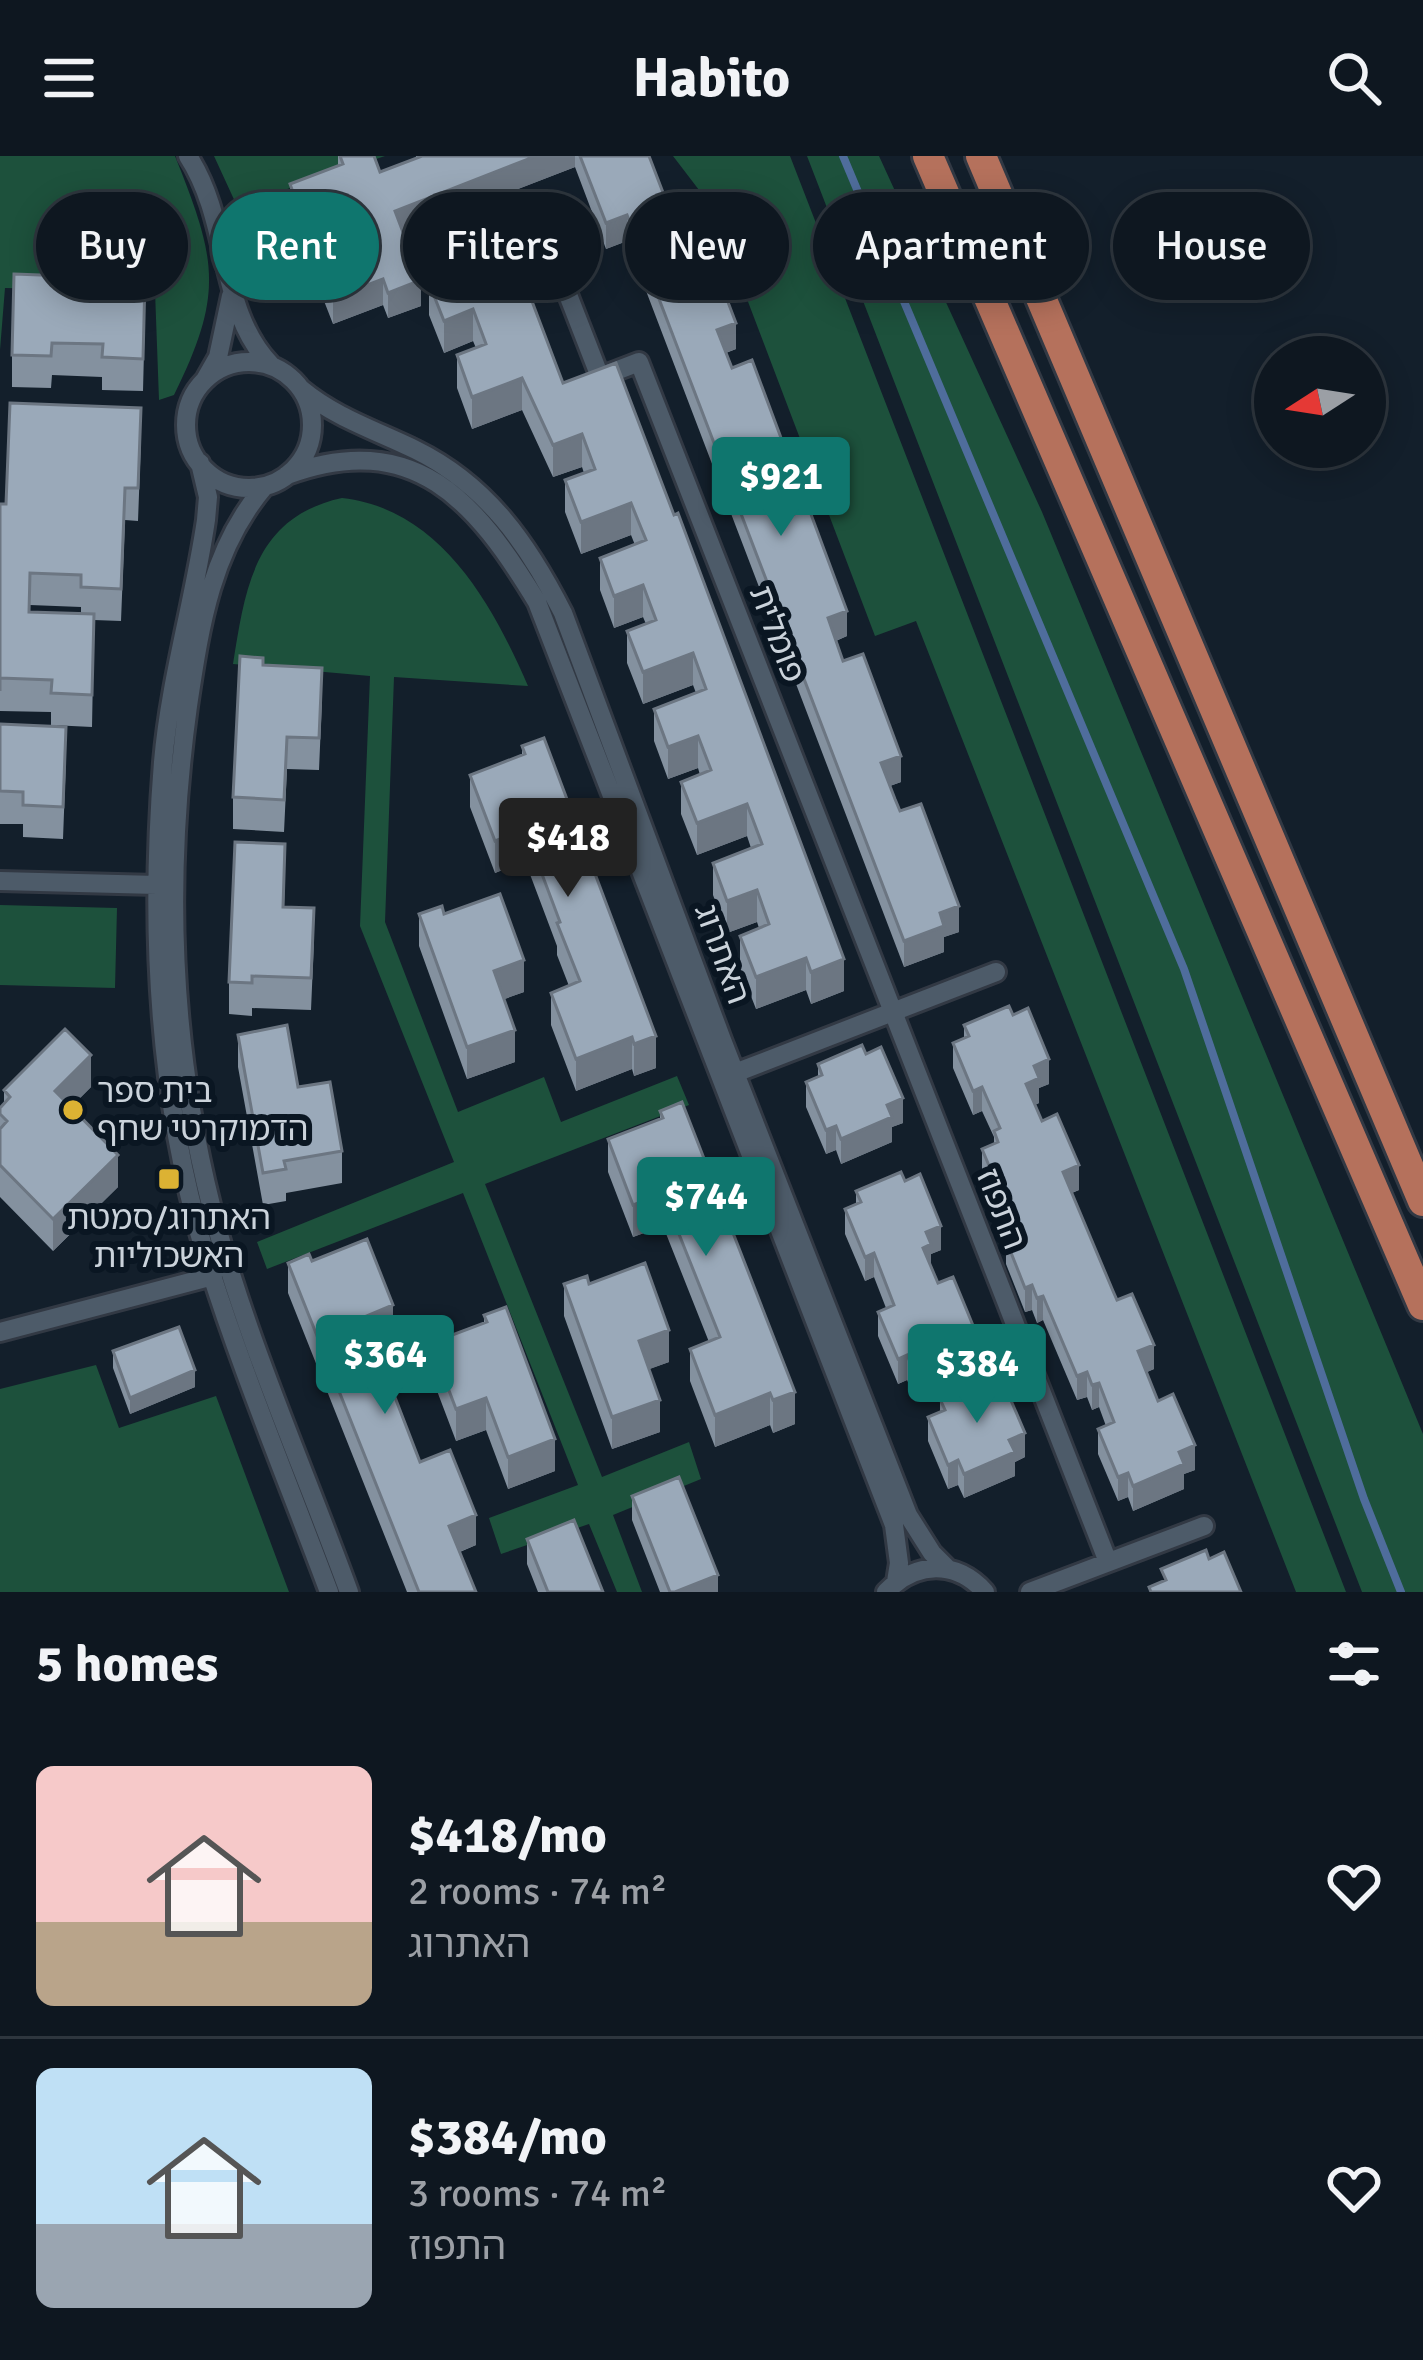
<!DOCTYPE html>
<meta charset="utf-8">
<style>
body{margin:0;font-family:Signika,"Noto Sans Hebrew",sans-serif;background:#172029;color:#f1f3f6;height:100vh;display:flex;flex-direction:column;font-size:45px;white-space:nowrap}
*{box-sizing:border-box;margin:0}
p{font-size:39px;color:#9b9fa5}
.icon{flex:none;width:66px;height:66px;fill:none;stroke:currentColor;stroke-width:2;stroke-linecap:round;stroke-linejoin:round}
.map{position:relative;height:1436px;overflow:hidden}
.drawer{display:flex;flex-direction:column;background:#0e1720;flex:1}
.drawer>*{flex:none}
.top-card{position:absolute;left:36px;top:36px;width:1353px;height:108px;display:flex;gap:24px}
.needle{width:78px;rotate:258deg}
.buttons{position:absolute;left:1254px;top:180px;display:grid;gap:24px}
.buttons a{display:grid;place-items:center;width:132px;height:132px;border-radius:50%;background:#0e1720;box-shadow:0 6px 30px #0003,0 0 0 3px #2e363e;font-size:60px}
.price{position:absolute;translate:-50% -102px;padding:0 27px;border-radius:12px;background:#0f766e;color:#fff;font-size:39px;line-height:78px;filter:drop-shadow(0 3px 6px #0008)}
.price::after{content:'';position:absolute;left:50%;top:72px;width:36px;height:27px;margin-left:-18px;background:inherit;clip-path:polygon(0 0,100% 0,50% 100%)}
.price.selected{background:#222;color:#fff}
ul{padding:0;list-style:none}
li{display:flex;align-items:center;gap:36px;height:300px;padding:0 36px}
li+li{border-top:3px solid #2e363e}
li span{display:grid;place-items:center;flex:none;width:336px;height:240px;border-radius:18px;color:#555}
li>.icon{margin-inline-start:auto}
span .icon{width:144px;height:144px;fill:#fffc;stroke-width:1}
li b{font-size:51px}
h2{display:flex;justify-content:space-between;align-items:center;height:144px;padding:0 36px;font-size:51px}
.chip{padding:0 42px;border-radius:54px;background:#0e1720;box-shadow:0 6px 30px #0003,0 0 0 3px #2e363e;font-size:42px;line-height:108px}
.chip.selected{background:#0f766e;color:#fff}
header{display:flex;justify-content:space-between;align-items:center;height:156px;padding:0 36px;background:#0e1720;font-size:54px;font-weight:800}
.map>svg:first-child{display:block}
.green{fill:#1d513c}
.lines{fill:none;stroke-linecap:round;stroke-linejoin:round}
.stream{stroke:#4f6d9c;stroke-width:8}
.street-casing{stroke:#323944;stroke-width:24}
.primary-casing{stroke:#323944;stroke-width:36}
.street{stroke:#4d5b69;stroke-width:18}
.primary{stroke:#b5715c;stroke-width:30}
.wall{fill:#84919f;fill-rule:evenodd}
.shaded-wall{fill:#6c7682}
.building{fill:#9aa9b9;stroke:#6c7682;stroke-width:3}
.poi-dot{fill:#dcb233;stroke:#0a1622;stroke-width:4.5}
.labels{text-anchor:middle;dominant-baseline:central;stroke-width:12;stroke-linejoin:round;paint-order:stroke}
.street-label{font-size:33px;fill:#cbd3db;stroke:#0a1622}
.poi-label{font-size:33px;fill:#cbd3db;stroke:#0a1622;text-anchor:start}
</style>
<header><svg class="icon" aria-label="menu" viewBox="0 0 24 24"><path d="M4 6h16M4 12h16M4 18h16"/></svg>Habito<svg class="icon" aria-label="search" viewBox="0 0 24 24"><circle cx="10" cy="10" r="6"/><path d="M15 15l6 6"/></svg></header>
<div class="map">
<svg width="1423" height="1436" viewBox="0 0 1423 1436">
<rect width="100%" height="100%" fill="#131f2b"/>
<path class="green" d="M 0,0 L 175,0 C 216,103 225,136 174,239 L 159,244 L 155,135 L 5,132 L 0,194 Z
M 214,0 L 385,0 L 237,50 Z
M 673,0 L 790,0 L 1346,1436 L 1296,1436 L 916,465 L 875,480 L 712,51 Z
M 807,0 L 879,0 L 1042,356 L 1423,1278 L 1423,1436 L 1362,1436 Z
M 342,342 C 440,353 492,447 528,530 L 394,521 L 385,766 L 458,956 L 544,921 L 561,966 L 677,920 L 689,949 L 485,1028 L 602,1321 L 689,1286 L 701,1323 L 613,1359 L 642,1436 L 617,1436 L 589,1368 L 501,1398 L 489,1362 L 578,1329 L 463,1037 L 267,1113 L 257,1086 L 454,1006 L 360,770 L 370,520 L 233,508 C 245,433 254,361 342,342 Z
M 0,749 L 117,752 L 115,832 L 0,829 Z
M 96,1209 L 119,1272 L 216,1240 L 289,1436 L 0,1436 L 0,1233 Z"/>
<g class="lines">
<path class="stream" d="M 843,0 L 1184,813 L 1364,1343 L 1401,1436"/>
<g class="street-casing">
<path id="street" d="M 188,0 C 231,66 218,155 271,209
M 441,121 L 544,77 L 600,221 L 639,206 L 1108,1406
M186 269a63 63 0 1 1 126 0a63 63 0 1 1-126 0Z
M 206,222 L 218,201 L 231,140
M 301,233 C 336,262 375,274 416,294 C 487,329 528,388 563,457 L 722,884 L 908,1359 L 932,1397 L 947,1412
M 200,307 L 208,341 L 206,364 C 194,446 170,524 163,606 C 150,769 157,936 204,1094 C 239,1209 287,1323 329,1436
M 287,319 C 414,272 476,345 537,446 L 894,1369 L 899,1407 L 896,1426
M 265,330 C 211,393 200,470 188,550 C 165,716 170,886 211,1049 C 244,1178 303,1310 349,1436
M 0,725 L 157,729
M 735,917 L 996,816
M 0,1176 L 213,1120
M 886,1436 C 916,1405 956,1404 985,1436
M 1030,1436 L 1204,1370"/>
</g>
<g class="primary-casing">
<path id="primary" d="M 928,0 L 1423,1149
M 981,0 L 1423,1045"/>
</g>
<use href="#street" class="street"/>
<use href="#primary" class="primary"/>
</g>
<path class="wall" d="M 338,0 L 374,0 L 380,16 L 416,2 L 416,0 L 649,0 L 677,73 L 736,193 L 726,197 L 732,212 L 790,332 L 779,336 L 788,360 L 847,480 L 836,485 L 843,505 L 901,626 L 890,630 L 895,643 L 959,776 L 944,781 L 944,796 L 904,811 L 627,85 L 606,93 L 575,11 L 403,77 L 421,150 L 388,162 L 383,149 L 333,168 L 317,127 L 317,101 L 338,93 L 333,81 L 304,92 L 290,54 L 290,28 L 338,10 Z
M 478,93 L 563,227 L 616,207 L 844,835 L 811,848 L 806,834 L 756,853 L 740,812 L 740,780 L 759,772 L 757,766 L 727,777 L 713,739 L 713,707 L 751,692 L 747,680 L 697,699 L 681,658 L 681,626 L 700,619 L 698,612 L 668,623 L 654,585 L 654,553 L 696,537 L 693,529 L 643,548 L 627,507 L 627,475 L 646,468 L 643,461 L 614,472 L 600,434 L 600,402 L 635,389 L 631,379 L 581,398 L 565,356 L 565,324 L 584,317 L 582,311 L 553,321 L 522,254 L 472,273 L 457,232 L 457,199 L 476,192 L 473,185 L 444,197 L 429,159 L 429,127 L 478,108 Z
M 145,155 L 143,235 L 102,234 L 102,221 L 52,219 L 51,232 L 12,231 L 12,199 Z
M 141,284 L 138,365 L 125,364 L 121,465 L 94,464 L 92,571 L 51,569 L 51,556 L 0,555 L 0,348 L 6,348 ZM 30,449 L 81,451 L 81,458 L 30,456 Z
M 263,509 L 322,544 L 319,614 L 287,613 L 284,676 L 233,673 L 233,641 Z
M 0,568 L 66,603 L 63,683 L 23,681 L 23,668 L 0,668 Z
M 522,590 L 656,912 L 634,920 L 632,913 L 576,935 L 551,869 L 551,837 L 569,830 L 557,799 L 557,790 L 525,705 L 495,717 L 470,651 L 470,619 L 522,599 Z
M 285,720 L 284,751 L 314,784 L 311,854 L 252,852 L 252,860 L 229,858 L 229,826 Z
M 419,758 L 444,758 L 524,836 L 504,843 L 515,906 L 467,923 L 419,790 Z
M 964,869 L 1049,928 L 1039,932 L 1039,947 L 1035,949 L 1042,965 L 1079,1034 L 1072,1037 L 1113,1135 L 1154,1213 L 1147,1216 L 1158,1245 L 1195,1314 L 1184,1318 L 1184,1333 L 1133,1355 L 1128,1341 L 1118,1345 L 1098,1298 L 1098,1273 L 1106,1270 L 1099,1251 L 1092,1254 L 1087,1241 L 1077,1244 L 1043,1164 L 1037,1167 L 1032,1154 L 1025,1156 L 1006,1108 L 1006,1084 L 1010,1082 L 982,1018 L 982,993 L 994,988 L 994,981 L 982,955 L 973,959 L 953,912 L 953,887 L 964,882 Z
M 238,879 L 298,931 L 342,995 L 342,1027 L 286,1037 L 286,1045 L 263,1049 L 238,911 Z
M 818,908 L 903,967 L 892,971 L 892,986 L 841,1008 L 836,994 L 826,998 L 806,951 L 806,926 L 818,921 Z
M 91,931 L 71,951 L 118,1031 L 53,1095 L 0,1041 L 0,952 L 4,949 L 4,934 Z
M 660,955 L 795,1268 L 773,1277 L 770,1269 L 715,1291 L 690,1225 L 690,1193 L 709,1186 L 663,1070 L 633,1081 L 608,1016 L 608,983 L 660,963 Z
M 856,1035 L 941,1094 L 931,1098 L 931,1111 L 974,1196 L 964,1201 L 964,1215 L 913,1237 L 907,1224 L 898,1228 L 878,1180 L 878,1156 L 886,1152 L 874,1121 L 865,1125 L 845,1078 L 845,1053 L 856,1048 Z
M 312,1105 L 393,1179 L 373,1187 L 420,1306 L 476,1389 L 460,1396 L 476,1436 L 407,1436 L 288,1137 L 288,1107 Z
M 564,1128 L 589,1128 L 669,1206 L 649,1213 L 660,1276 L 612,1293 L 564,1160 Z
M 484,1159 L 555,1315 L 508,1333 L 486,1274 L 456,1285 L 431,1219 L 431,1187 L 484,1167 Z
M 113,1195 L 195,1231 L 130,1258 L 113,1212 Z
M 940,1243 L 1025,1301 L 1015,1306 L 1015,1320 L 964,1342 L 958,1329 L 948,1333 L 928,1285 L 928,1261 L 940,1256 Z
M 632,1340 L 718,1436 L 660,1436 L 632,1364 Z
M 527,1383 L 603,1436 L 538,1436 L 527,1408 Z"/>
<path class="shaded-wall" d="M 536,0 L 575,0 L 575,11 L 395,81 L 395,55 Z
M 333,55 L 333,81 L 304,92 L 304,66 Z
M 627,59 L 627,85 L 606,93 L 606,67 Z
M 383,123 L 383,149 L 333,168 L 333,142 Z
M 421,124 L 421,150 L 388,162 L 388,137 Z
M 473,153 L 473,185 L 444,197 L 444,165 Z
M 736,167 L 736,193 L 717,200 L 717,174 Z
M 522,222 L 522,254 L 472,273 L 472,241 Z
M 582,278 L 582,311 L 553,321 L 553,289 Z
M 790,306 L 790,332 L 771,339 L 771,314 Z
M 631,347 L 631,379 L 581,398 L 581,366 Z
M 643,429 L 643,461 L 614,472 L 614,440 Z
M 847,455 L 847,480 L 828,488 L 828,462 Z
M 693,497 L 693,529 L 643,548 L 643,516 Z
M 698,580 L 698,612 L 668,623 L 668,591 Z
M 901,600 L 901,626 L 881,633 L 881,607 Z
M 747,648 L 747,680 L 697,699 L 697,667 Z
M 525,673 L 525,705 L 495,717 L 495,685 Z
M 757,734 L 757,766 L 727,777 L 727,745 Z
M 959,750 L 959,776 L 944,781 L 944,796 L 904,811 L 904,785 L 940,757 Z
M 806,802 L 806,834 L 756,853 L 756,821 Z
M 844,803 L 844,835 L 811,848 L 811,816 Z
M 524,804 L 524,836 L 494,847 L 494,815 Z
M 515,874 L 515,906 L 467,923 L 467,891 Z
M 656,880 L 656,912 L 634,920 L 634,888 Z
M 632,881 L 632,913 L 576,935 L 576,903 Z
M 91,899 L 91,931 L 55,967 L 55,935 Z
M 1049,903 L 1049,928 L 1039,932 L 1039,947 L 1026,952 L 1026,928 L 1034,910 Z
M 982,931 L 982,955 L 973,959 L 973,935 Z
M 903,942 L 903,967 L 892,971 L 892,986 L 841,1008 L 841,983 L 887,949 Z
M 836,970 L 836,994 L 826,998 L 826,974 Z
M 118,999 L 118,1031 L 53,1095 L 53,1063 Z
M 1079,1009 L 1079,1034 L 1063,1040 L 1063,1016 Z
M 663,1038 L 663,1070 L 633,1081 L 633,1049 Z
M 941,1070 L 941,1094 L 931,1098 L 931,1113 L 923,1092 L 926,1076 Z
M 874,1097 L 874,1121 L 865,1125 L 865,1101 Z
M 1032,1129 L 1032,1154 L 1025,1156 L 1025,1132 Z
M 1043,1140 L 1043,1164 L 1037,1167 L 1037,1142 Z
M 393,1149 L 393,1179 L 364,1191 L 364,1161 Z
M 974,1172 L 974,1196 L 964,1201 L 964,1215 L 913,1237 L 913,1213 L 959,1178 Z
M 669,1174 L 669,1206 L 639,1217 L 639,1185 Z
M 1154,1189 L 1154,1213 L 1138,1220 L 1138,1195 Z
M 907,1199 L 907,1224 L 898,1228 L 898,1203 Z
M 195,1214 L 195,1231 L 130,1258 L 130,1242 Z
M 1087,1216 L 1087,1241 L 1077,1244 L 1077,1220 Z
M 1099,1227 L 1099,1251 L 1092,1254 L 1092,1229 Z
M 795,1236 L 795,1268 L 773,1277 L 773,1244 Z
M 770,1237 L 770,1269 L 715,1291 L 715,1259 Z
M 486,1242 L 486,1274 L 456,1285 L 456,1253 Z
M 660,1244 L 660,1276 L 612,1293 L 612,1261 Z
M 1025,1277 L 1025,1301 L 1015,1306 L 1015,1320 L 964,1342 L 964,1318 L 1009,1284 Z
M 555,1283 L 555,1315 L 508,1333 L 508,1301 Z
M 1195,1289 L 1195,1314 L 1184,1318 L 1184,1333 L 1133,1355 L 1133,1330 L 1179,1296 Z
M 958,1304 L 958,1329 L 948,1333 L 948,1309 Z
M 1128,1317 L 1128,1341 L 1118,1345 L 1118,1321 Z
M 476,1359 L 476,1389 L 449,1400 L 449,1370 Z
M 718,1419 L 718,1436 L 675,1436 Z"/>
<path class="building" d="M 340,0 L 374,0 L 380,16 L 422,0 L 536,0 L 395,55 L 421,124 L 388,137 L 383,123 L 333,142 L 317,101 L 346,90 L 333,55 L 304,66 L 290,28 L 343,8 Z
M 580,0 L 649,0 L 677,73 L 697,65 L 736,167 L 717,174 L 732,212 L 752,204 L 790,306 L 771,314 L 788,360 L 809,353 L 847,455 L 828,462 L 843,505 L 863,498 L 901,600 L 881,607 L 895,643 L 900,655 L 921,648 L 959,750 L 940,757 L 944,770 L 904,785 L 627,59 L 606,67 Z
M 508,82 L 563,227 L 616,207 L 674,359 L 678,357 L 844,803 L 811,816 L 806,802 L 756,821 L 740,780 L 769,768 L 757,734 L 727,745 L 713,707 L 762,688 L 747,648 L 697,667 L 681,626 L 711,614 L 698,580 L 668,591 L 654,553 L 706,533 L 693,497 L 643,516 L 627,475 L 656,464 L 643,429 L 614,440 L 600,402 L 646,384 L 631,347 L 581,366 L 565,324 L 595,313 L 582,278 L 553,289 L 522,222 L 472,241 L 457,199 L 486,188 L 473,153 L 444,165 L 429,127 L 483,106 L 478,93 Z
M 14,118 L 145,123 L 143,203 L 102,201 L 103,188 L 52,187 L 51,200 L 12,199 Z
M 10,247 L 141,252 L 138,332 L 125,332 L 121,433 L 81,431 L 81,419 L 30,417 L 29,456 L 94,458 L 92,539 L 51,537 L 52,524 L 0,522 L 0,535 L 0,348 L 6,348 Z
M 240,500 L 263,502 L 263,509 L 322,512 L 319,582 L 287,581 L 284,644 L 233,641 Z
M 0,568 L 66,571 L 63,651 L 23,649 L 23,636 L 0,635 Z
M 544,582 L 656,880 L 634,888 L 632,881 L 576,903 L 551,837 L 580,825 L 557,767 L 560,766 L 525,673 L 495,685 L 470,619 L 525,598 L 522,590 Z
M 235,686 L 285,688 L 283,751 L 314,752 L 311,822 L 252,820 L 252,827 L 229,826 Z
M 500,738 L 524,804 L 494,815 L 515,874 L 467,891 L 419,758 L 442,750 L 444,758 Z
M 1009,850 L 1013,859 L 1028,852 L 1049,903 L 1034,910 L 1039,922 L 1026,928 L 1042,965 L 1057,958 L 1079,1009 L 1063,1016 L 1113,1135 L 1117,1144 L 1132,1138 L 1154,1189 L 1138,1195 L 1158,1245 L 1173,1238 L 1195,1289 L 1179,1296 L 1184,1308 L 1133,1330 L 1128,1317 L 1118,1321 L 1098,1273 L 1114,1266 L 1099,1227 L 1092,1229 L 1087,1216 L 1077,1220 L 1043,1140 L 1037,1142 L 1032,1129 L 1025,1132 L 1006,1084 L 1018,1078 L 982,993 L 998,986 L 994,975 L 1000,972 L 982,931 L 973,935 L 953,887 L 969,880 L 964,869 Z
M 287,869 L 298,931 L 330,926 L 342,995 L 284,1005 L 286,1013 L 263,1017 L 238,879 Z
M 65,873 L 91,899 L 55,935 L 118,999 L 53,1063 L 0,1009 L 0,973 L 7,965 L 0,958 L 0,952 L 10,941 L 4,934 Z
M 862,889 L 866,898 L 881,891 L 903,942 L 887,949 L 892,961 L 841,983 L 836,970 L 826,974 L 806,926 L 822,919 L 818,908 Z
M 682,946 L 795,1236 L 773,1244 L 770,1237 L 715,1259 L 690,1193 L 720,1181 L 663,1038 L 633,1049 L 608,983 L 663,962 L 660,955 Z
M 901,1016 L 905,1025 L 920,1018 L 941,1070 L 926,1076 L 931,1088 L 923,1092 L 938,1127 L 953,1121 L 974,1172 L 959,1178 L 964,1191 L 913,1213 L 907,1199 L 898,1203 L 878,1156 L 894,1149 L 874,1097 L 865,1101 L 845,1053 L 861,1046 L 856,1035 Z
M 367,1083 L 393,1149 L 364,1161 L 420,1306 L 450,1294 L 476,1359 L 449,1370 L 476,1436 L 419,1436 L 288,1107 L 309,1098 L 312,1105 Z
M 645,1107 L 669,1174 L 639,1185 L 660,1244 L 612,1261 L 564,1128 L 587,1120 L 589,1128 Z
M 506,1151 L 555,1283 L 508,1301 L 486,1242 L 456,1253 L 431,1187 L 487,1166 L 484,1159 Z
M 179,1171 L 195,1214 L 130,1242 L 113,1195 Z
M 984,1224 L 988,1232 L 1003,1226 L 1025,1277 L 1009,1284 L 1015,1296 L 964,1318 L 958,1304 L 948,1309 L 928,1261 L 945,1254 L 940,1243 Z
M 679,1321 L 718,1419 L 675,1436 L 670,1436 L 632,1340 Z
M 574,1364 L 603,1436 L 548,1436 L 527,1383 Z
M 1206,1394 L 1209,1403 L 1224,1396 L 1241,1436 L 1151,1436 L 1149,1431 L 1166,1424 L 1161,1413 Z"/>
<g class="poi-dot">
<circle cx="73" cy="954" r="12"/>
<rect x="157" y="1011" width="24" height="24" rx="6"/>
</g>
<g class="labels">
<g class="street-label">
<text transform="translate(777 478) rotate(69)">פומלית</text>
<text transform="translate(722 798) rotate(70)">האתרוג</text>
<text transform="translate(1001 1053) rotate(69)">התפוז</text>
</g>
<g class="poi-label">
<text x="97" y="935">בית ספר<tspan x="97" dy="38">הדמוקרטי שחף</tspan></text>
<text x="169" y="1062" text-anchor="middle">האתרוג/סמטת<tspan x="169" dy="38">האשכוליות</tspan></text>
</g>
</g>
</svg>
<div class="buttons">
<a><svg class="needle" viewBox="-14 -14 28 28"><path d="M0-13l5 13h-10z" fill="#e53935"/><path d="M0 13l5-13h-10z" fill="#9b9fa5"/></svg></a>
</div>
<b class="price" style="left:781px;top:383px">$921</b>
<b class="price selected" style="left:568px;top:744px">$418</b>
<b class="price" style="left:706px;top:1103px">$744</b>
<b class="price" style="left:385px;top:1261px">$364</b>
<b class="price" style="left:977px;top:1270px">$384</b>
<div class="top-card">
<a class="chip">Buy</a>
<a class="chip selected">Rent</a>
<a class="chip">Filters</a>
<a class="chip">New</a>
<a class="chip">Apartment</a>
<a class="chip">House</a>
</div>
</div>
<section class="drawer">
<h2>5 homes<svg class="icon" aria-label="filters" viewBox="0 0 24 24"><path d="M4 7h16M4 17h16"/><circle cx="9" cy="7" r="2"/><circle cx="15" cy="17" r="2"/></svg></h2>
<ul>
<li><span style="background:linear-gradient(#f6c9c9 65%,#b9a48a 0)"><svg class="icon" aria-label="home" viewBox="0 0 24 24"><path d="M3 11l9-7 9 7M6 9v11h12V9"/></svg></span><div><b>$418/mo</b><p>2 rooms · 74 m²</p><p>האתרוג</p></div><svg class="icon" aria-label="heart" viewBox="0 0 24 24"><path d="M12 20l-8-8c-3-5 5-10 8-4 3-6 11-1 8 4z"/></svg></li>
<li><span style="background:linear-gradient(#bfe0f5 65%,#9aa5b1 0)"><svg class="icon" aria-label="home" viewBox="0 0 24 24"><path d="M3 11l9-7 9 7M6 9v11h12V9"/></svg></span><div><b>$384/mo</b><p>3 rooms · 74 m²</p><p>התפוז</p></div><svg class="icon" aria-label="heart" viewBox="0 0 24 24"><path d="M12 20l-8-8c-3-5 5-10 8-4 3-6 11-1 8 4z"/></svg></li>
</ul>
</section>
